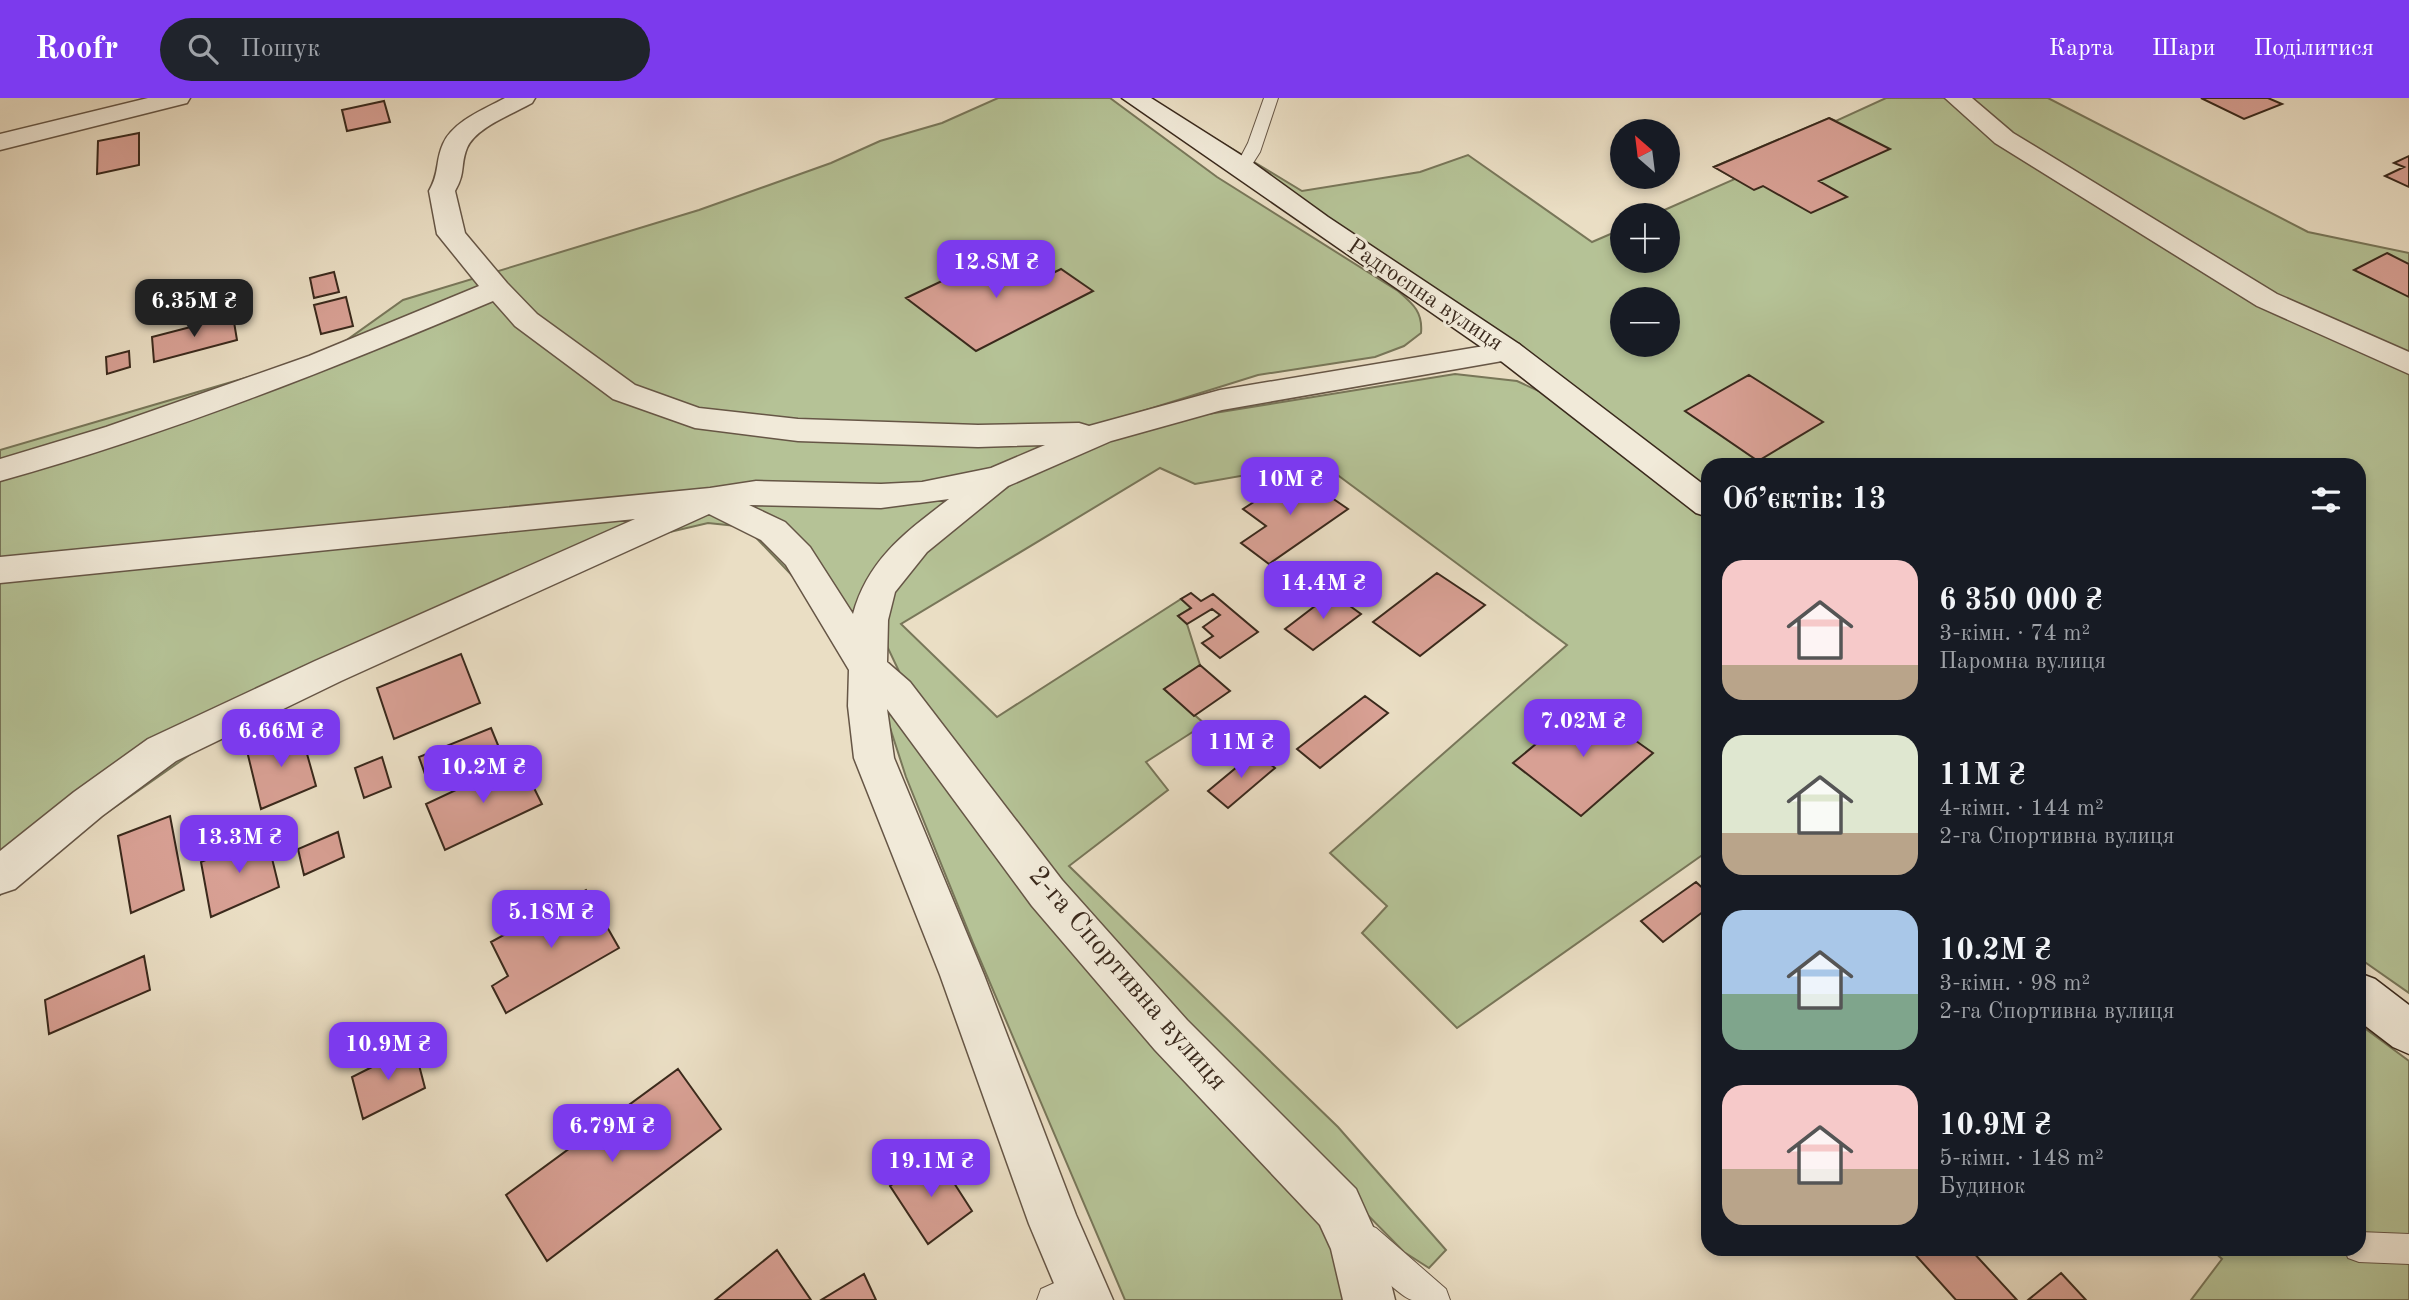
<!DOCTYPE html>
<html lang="uk">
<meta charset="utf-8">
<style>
body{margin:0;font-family:"Old Standard TT",serif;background:#20242c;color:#f1f3f6;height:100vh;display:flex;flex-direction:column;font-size:26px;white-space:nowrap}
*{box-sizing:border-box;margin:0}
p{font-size:23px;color:#9ea1a6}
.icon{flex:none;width:38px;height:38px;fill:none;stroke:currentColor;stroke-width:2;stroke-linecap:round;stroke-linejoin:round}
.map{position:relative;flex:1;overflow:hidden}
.panel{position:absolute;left:1701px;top:360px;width:665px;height:798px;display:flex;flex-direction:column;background:#171b24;border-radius:21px;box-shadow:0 4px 10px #0003}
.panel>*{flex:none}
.needle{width:46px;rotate:332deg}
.buttons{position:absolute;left:1610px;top:21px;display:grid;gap:14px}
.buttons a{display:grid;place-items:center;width:70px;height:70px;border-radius:50%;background:#171b24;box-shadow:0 4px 10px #0003;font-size:35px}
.price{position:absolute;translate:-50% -60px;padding:0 16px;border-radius:14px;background:#7c3aed;color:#fff;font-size:23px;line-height:46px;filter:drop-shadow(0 2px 4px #0008)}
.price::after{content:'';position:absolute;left:50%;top:42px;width:21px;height:16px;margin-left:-10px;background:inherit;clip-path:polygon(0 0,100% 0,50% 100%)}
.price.current{background:#222;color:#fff}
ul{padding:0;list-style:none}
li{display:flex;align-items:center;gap:21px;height:175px;padding:0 21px}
li span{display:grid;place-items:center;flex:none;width:196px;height:140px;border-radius:21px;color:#555}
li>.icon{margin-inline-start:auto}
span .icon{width:84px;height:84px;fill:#fffc;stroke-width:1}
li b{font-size:30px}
h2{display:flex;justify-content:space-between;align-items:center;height:84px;padding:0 21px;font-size:30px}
header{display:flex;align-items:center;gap:42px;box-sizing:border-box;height:98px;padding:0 35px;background:#7c3aed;color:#fff}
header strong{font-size:33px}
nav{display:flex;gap:38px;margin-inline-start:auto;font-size:24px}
.search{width:490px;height:63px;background:#20242c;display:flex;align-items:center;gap:18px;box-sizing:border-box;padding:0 24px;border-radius:38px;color:#9ea1a6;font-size:26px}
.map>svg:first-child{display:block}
.green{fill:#b5c296;stroke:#787659;stroke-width:2;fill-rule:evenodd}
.building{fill:#d8a094;stroke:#3a291c;stroke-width:2}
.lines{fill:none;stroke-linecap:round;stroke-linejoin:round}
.lane-casing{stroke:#665646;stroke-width:2}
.street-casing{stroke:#665646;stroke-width:3}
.secondary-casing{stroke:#3a291c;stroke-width:3}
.lane{fill:#f1ead9;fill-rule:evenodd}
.street{fill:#f1ead9;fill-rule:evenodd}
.secondary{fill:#f1ead9;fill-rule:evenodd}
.labels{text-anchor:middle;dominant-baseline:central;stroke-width:6;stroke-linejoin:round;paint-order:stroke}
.far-street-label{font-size:23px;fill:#3a291c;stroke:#f1ead9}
.street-label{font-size:28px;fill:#3a291c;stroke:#f1ead9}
</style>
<header>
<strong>Roofr</strong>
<div class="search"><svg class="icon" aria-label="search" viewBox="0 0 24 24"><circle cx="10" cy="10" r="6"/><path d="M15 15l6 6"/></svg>Пошук</div>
<nav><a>Карта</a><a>Шари</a><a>Поділитися</a></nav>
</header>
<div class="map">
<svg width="2409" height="1202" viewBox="0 0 2409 1202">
<rect width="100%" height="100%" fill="#eadec4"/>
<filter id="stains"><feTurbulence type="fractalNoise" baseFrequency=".00286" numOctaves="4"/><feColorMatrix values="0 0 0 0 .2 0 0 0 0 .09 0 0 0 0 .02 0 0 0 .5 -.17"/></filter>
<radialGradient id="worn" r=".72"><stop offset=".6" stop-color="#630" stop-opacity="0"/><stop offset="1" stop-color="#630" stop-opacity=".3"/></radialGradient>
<path class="green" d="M 998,0 L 1110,0 L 1217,79 L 1398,193 C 1413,206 1423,214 1421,235 L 1404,248 L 1375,259 L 1258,277 L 1130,317 L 1011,365 L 854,521 L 818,505 L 746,429 L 708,425 L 640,441 L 225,632 L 52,753 L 0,797 L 0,352 L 327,256 L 403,202 L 699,112 L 831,65 L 880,43 L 942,25 Z
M 1148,0 L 1302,93 L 1420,74 L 1468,57 L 1592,144 L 1622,131 L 1622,163 L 1668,163 L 1668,117 L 1653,117 L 1735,81 L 1714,69 L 1829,20 L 1836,23 L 1886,0 L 2048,0 L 2308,134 L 2409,155 L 2409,895 L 2359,860 L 2359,368 L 1708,368 L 1708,397 ZM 1622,201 L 1668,201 L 1668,247 L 1622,247 Z
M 1455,276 L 1517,283 L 1556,301 L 1708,422 L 1708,753 L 1457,930 L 1362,835 L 1387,808 L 1330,755 L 1567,547 L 1320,364 L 1195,386 L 1160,370 L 901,526 L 997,619 L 1181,501 L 1191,510 L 1178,518 L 1187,526 L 1200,567 L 1164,591 L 1205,626 L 1146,664 L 1168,692 L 1069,768 L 1338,1029 L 1446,1152 L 1429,1170 L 1404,1154 L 1292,1040 L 1061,790 L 905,586 L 876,525 L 887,488 L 925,444 L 1024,378 L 1082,352 L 1177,321 Z
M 882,605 L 1321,1117 L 1350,1202 L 1125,1202 L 973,845 L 906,679 Z
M 2359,926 L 2409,963 L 2409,1202 L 2191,1202 L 2222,1161 L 2212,1152 L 2359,1152 Z"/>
<path class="building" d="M 2201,0 L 2268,0 L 2282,6 L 2244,21 Z
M 384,3 L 390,24 L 347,33 L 342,12 Z
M 1829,20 L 1890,51 L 1819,83 L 1847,99 L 1811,115 L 1763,88 L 1754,92 L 1714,69 Z
M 139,35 L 139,67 L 97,76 L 98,43 Z
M 2409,58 L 2409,89 L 2385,78 L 2404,69 L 2394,65 Z
M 1001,155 L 1039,182 L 1061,171 L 1093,193 L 976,253 L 906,200 Z
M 2387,155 L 2409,166 L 2409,199 L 2354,172 Z
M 334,174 L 339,194 L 314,200 L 310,180 Z
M 346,199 L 353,228 L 321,236 L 314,207 Z
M 233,218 L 237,242 L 154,264 L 152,239 Z
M 129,253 L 130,269 L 107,276 L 106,259 Z
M 1749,277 L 1823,324 L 1758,363 L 1685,313 Z
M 1297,376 L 1348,411 L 1269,466 L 1241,445 L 1266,428 L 1243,411 Z
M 1437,475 L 1485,507 L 1420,558 L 1373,524 Z
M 1191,495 L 1201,503 L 1213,496 L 1258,534 L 1220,560 L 1202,545 L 1213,538 L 1203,529 L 1220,517 L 1212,511 L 1187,526 L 1178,518 L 1191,510 L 1181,501 Z
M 1332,495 L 1361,516 L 1313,552 L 1285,531 Z
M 461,556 L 480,605 L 394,641 L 377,590 Z
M 1200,567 L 1230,593 L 1194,618 L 1164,591 Z
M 1365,598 L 1388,615 L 1320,670 L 1297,651 Z
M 1584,606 L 1653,655 L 1581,718 L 1513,665 Z
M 491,630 L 500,652 L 427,682 L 419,659 Z
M 300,631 L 316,688 L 261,711 L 247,653 Z
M 1255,654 L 1275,670 L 1228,710 L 1208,693 Z
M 382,659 L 391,689 L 364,700 L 355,670 Z
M 520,662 L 542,706 L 445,752 L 426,706 Z
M 170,718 L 184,792 L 131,815 L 118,738 Z
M 338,734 L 344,759 L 304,777 L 298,751 Z
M 266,736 L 279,789 L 211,819 L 201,764 Z
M 1696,784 L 1708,795 L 1708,810 L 1663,844 L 1641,823 Z
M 586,792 L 619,850 L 506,915 L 492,888 L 508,878 L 491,844 Z
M 144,858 L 150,892 L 49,936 L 45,902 Z
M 414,948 L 425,990 L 363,1021 L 352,979 Z
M 678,971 L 721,1031 L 547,1163 L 506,1097 Z
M 936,1057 L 972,1113 L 928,1146 L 890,1088 Z
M 777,1152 L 811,1202 L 715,1202 Z
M 1911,1152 L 1971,1152 L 2017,1202 L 1956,1202 Z
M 2061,1175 L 2086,1202 L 2028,1202 Z
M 864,1176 L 876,1202 L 821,1202 Z"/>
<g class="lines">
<g class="lane-casing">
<path id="lane" d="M 1264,0 L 1278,0 L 1260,54 L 1248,73 L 1238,73 L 1235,70 L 1248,45 Z
M 1365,1126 L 1376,1130 L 1446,1191 L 1450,1202 C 1439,1202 1423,1202 1412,1202 C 1398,1198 1356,1155 1350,1141 L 1354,1130 Z
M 2359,1134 L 2409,1136 L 2409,1166 L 2359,1164 L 2348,1160 L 2345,1152 L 2359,1152 Z
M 1081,1173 L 1092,1177 L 1096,1188 L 1092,1199 L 1085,1202 L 1037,1202 L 1041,1191 Z"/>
</g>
<g class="street-casing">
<path id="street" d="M 148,0 L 190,0 L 187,5 L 0,52 L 0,36 Z
M 505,0 L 535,0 L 532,5 C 513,16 476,29 467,50 C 460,67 466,74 455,93 L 465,135 L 507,185 L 537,216 L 635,287 L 699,310 L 798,321 L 978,327 L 1079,325 L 1089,328 L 1220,292 L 1508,244 L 1519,246 L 1523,253 L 1519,260 L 1508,262 L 1222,312 L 1111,343 L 1008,388 L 927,454 L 895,494 L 888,522 L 887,564 L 910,584 L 1062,782 L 1187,922 L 1356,1091 L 1382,1149 L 1395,1202 L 1343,1202 L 1331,1151 L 1320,1127 L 1155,952 L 1032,808 L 887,611 L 894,660 L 984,877 L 1076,1117 L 1113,1202 L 1061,1202 L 1029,1126 L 940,877 L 854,660 L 848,608 L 849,572 L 786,467 L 761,442 L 709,416 L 341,583 L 176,663 L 102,718 L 15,791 L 0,796 L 0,753 L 74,694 L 148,641 L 315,563 L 635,421 L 0,485 L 0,459 L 710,390 L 756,383 L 881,386 L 922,384 L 991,370 L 1045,347 L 978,349 L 798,343 L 695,330 L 613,301 L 515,228 L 493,203 C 332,271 169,336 0,383 L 0,361 L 106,329 L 309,258 L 479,188 L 437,136 L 429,93 C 440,74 435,64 443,46 C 453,23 485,11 505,0 ZM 949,401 C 906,434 868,461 853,516 L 810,449 L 785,424 L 749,407 L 881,410 Z
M 1945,0 L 1972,0 L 2013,35 L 2277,196 L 2409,254 L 2409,276 L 2257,208 L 1995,45 Z"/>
</g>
<g class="secondary-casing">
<path id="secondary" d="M 1122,0 L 1151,0 L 1252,64 L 1328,119 L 1519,246 L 1708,390 L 1708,419 L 1696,415 L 1497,260 Z
M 2359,875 L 2375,881 L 2409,907 L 2409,956 L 2393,949 L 2359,923 Z"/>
</g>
<use href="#lane" class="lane"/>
<use href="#street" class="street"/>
<use href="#secondary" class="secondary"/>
</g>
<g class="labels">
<g class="far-street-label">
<text transform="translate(1425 197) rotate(34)">Радгоспна вулиця</text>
</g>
<g class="street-label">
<text transform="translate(1127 881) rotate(49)">2-га Спортивна вулиця</text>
</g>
</g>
<rect width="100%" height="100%" filter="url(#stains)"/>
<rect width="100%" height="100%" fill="url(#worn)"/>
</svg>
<div class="buttons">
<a><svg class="needle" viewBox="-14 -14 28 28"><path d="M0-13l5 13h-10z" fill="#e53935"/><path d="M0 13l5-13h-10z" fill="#9ea1a6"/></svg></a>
<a>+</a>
<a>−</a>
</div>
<b class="price" style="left:996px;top:202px">12.8M ₴</b>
<b class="price current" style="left:194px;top:241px">6.35M ₴</b>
<b class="price" style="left:1290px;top:419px">10M ₴</b>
<b class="price" style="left:1323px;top:523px">14.4M ₴</b>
<b class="price" style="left:1583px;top:661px">7.02M ₴</b>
<b class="price" style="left:281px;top:671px">6.66M ₴</b>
<b class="price" style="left:1241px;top:682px">11M ₴</b>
<b class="price" style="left:483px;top:707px">10.2M ₴</b>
<b class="price" style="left:239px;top:777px">13.3M ₴</b>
<b class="price" style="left:551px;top:852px">5.18M ₴</b>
<b class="price" style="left:388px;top:984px">10.9M ₴</b>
<b class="price" style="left:612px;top:1066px">6.79M ₴</b>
<b class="price" style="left:931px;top:1101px">19.1M ₴</b>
<section class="panel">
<h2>Об’єктів: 13<svg class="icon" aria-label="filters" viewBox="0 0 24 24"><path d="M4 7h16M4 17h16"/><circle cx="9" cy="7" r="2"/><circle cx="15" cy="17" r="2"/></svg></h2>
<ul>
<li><span style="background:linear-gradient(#f6c9c9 75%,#b9a48a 0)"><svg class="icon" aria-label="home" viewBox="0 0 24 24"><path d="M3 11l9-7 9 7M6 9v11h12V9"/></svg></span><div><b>6 350 000 ₴</b><p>3-кімн. · 74 m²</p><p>Паромна вулиця</p></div></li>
<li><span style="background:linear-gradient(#dfe7d0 70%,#b9a48a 0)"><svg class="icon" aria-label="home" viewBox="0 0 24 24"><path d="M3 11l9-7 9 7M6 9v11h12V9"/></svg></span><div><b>11M ₴</b><p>4-кімн. · 144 m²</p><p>2-га Спортивна вулиця</p></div></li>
<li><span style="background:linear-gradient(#a9c7e8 60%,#7fa58c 0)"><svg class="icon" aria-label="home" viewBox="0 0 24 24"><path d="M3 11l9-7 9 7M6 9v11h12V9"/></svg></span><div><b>10.2M ₴</b><p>3-кімн. · 98 m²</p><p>2-га Спортивна вулиця</p></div></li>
<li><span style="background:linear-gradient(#f6c9c9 60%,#b9a48a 0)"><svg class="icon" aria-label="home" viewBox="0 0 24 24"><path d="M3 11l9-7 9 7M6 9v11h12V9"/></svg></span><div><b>10.9M ₴</b><p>5-кімн. · 148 m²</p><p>Будинок</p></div></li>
</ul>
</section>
</div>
